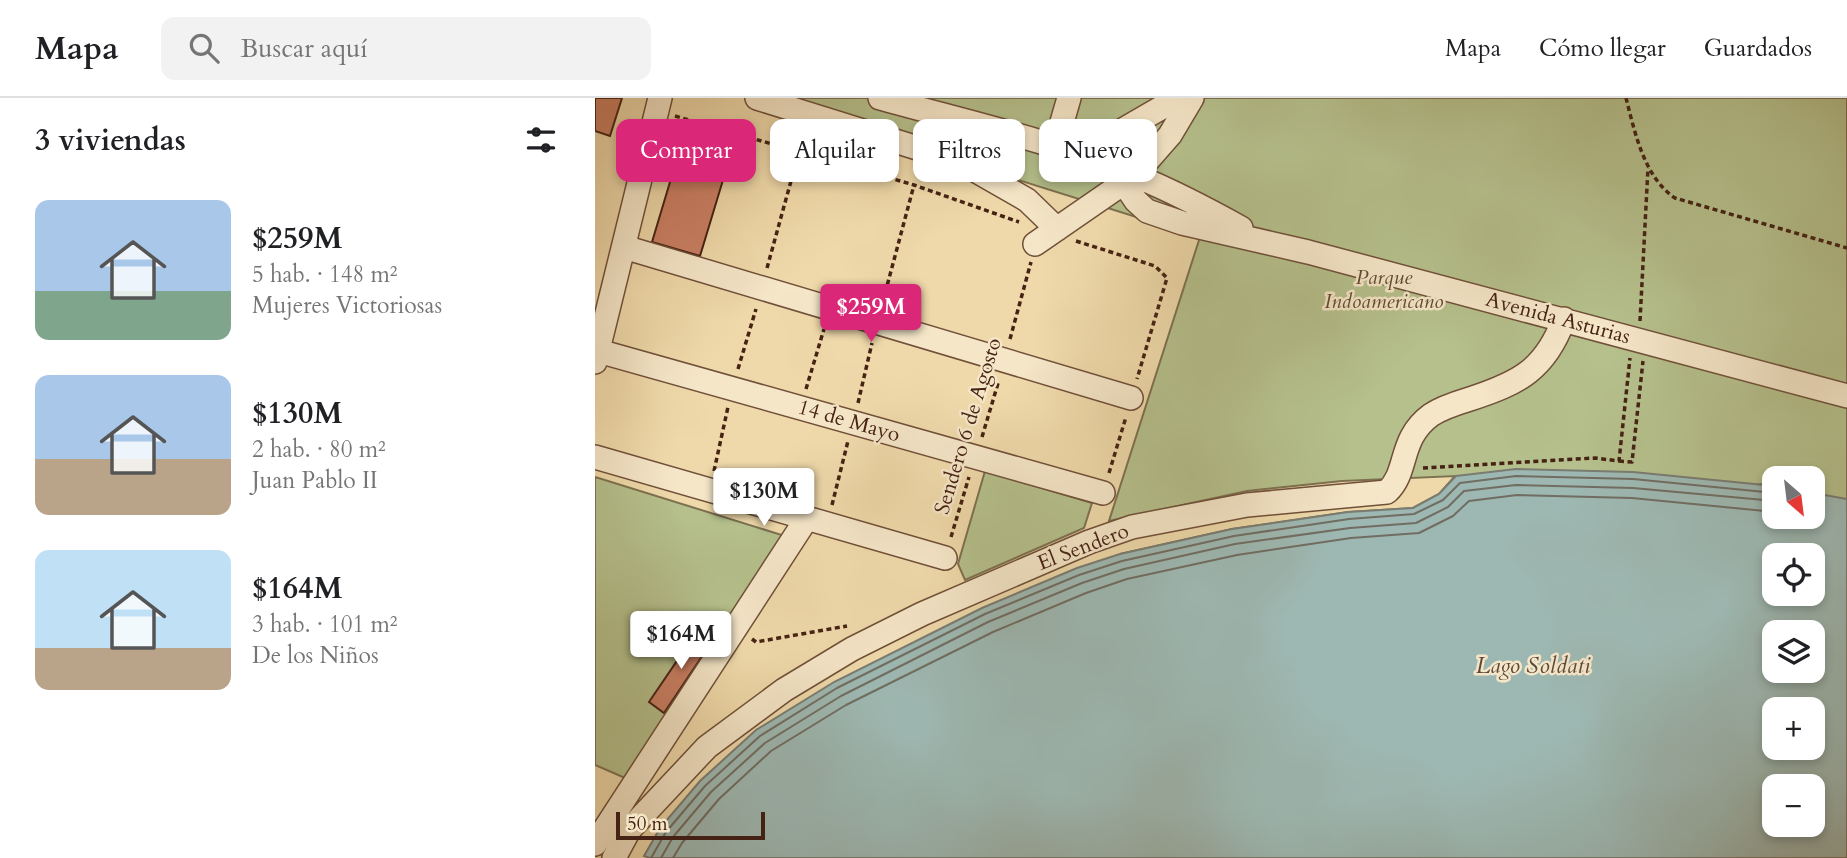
<!DOCTYPE html>
<html lang="es">
<meta charset="utf-8">
<style>
body{margin:0;font-family:Cardo,serif;background:#f2f2f2;color:#202124;height:100vh;display:flex;flex-direction:column;font-size:26px;white-space:nowrap}
*{box-sizing:border-box;margin:0}
p{font-size:23px;color:#757577}
.icon{flex:none;width:38px;height:38px;fill:none;stroke:currentColor;stroke-width:2;stroke-linecap:round;stroke-linejoin:round}
.map{position:relative;flex:1;overflow:hidden}
.side{display:flex;flex-direction:column;background:#fff;width:595px}
.side>*{flex:none}
.guide{position:absolute;left:21px;top:21px;width:665px;height:63px;display:flex;gap:14px}
.needle{width:46px;rotate:152deg}
.fabs{position:absolute;left:1167px;top:368px;display:grid;gap:14px}
.fabs a{display:grid;place-items:center;width:63px;height:63px;border-radius:14px;background:#fff;box-shadow:0 4px 10px #0003;font-size:35px}
.scale{position:absolute;left:21px;bottom:18px;width:149px;box-sizing:border-box;padding-left:7px;border:4px solid #452213;border-top:0;font-size:19px;line-height:24px;white-space:nowrap;color:#452213;-webkit-text-stroke:5px #f5e6c8;paint-order:stroke}
.price{position:absolute;translate:-50% -60px;padding:0 16px;border-radius:7px;background:#fff;color:#222;font-size:23px;line-height:46px;filter:drop-shadow(0 2px 4px #0008)}
.price::after{content:'';position:absolute;left:50%;top:42px;width:21px;height:16px;margin-left:-10px;background:inherit;clip-path:polygon(0 0,100% 0,50% 100%)}
.price.active{background:#db2777;color:#fff}
ul{padding:0;list-style:none}
li{display:flex;align-items:center;gap:21px;height:175px;padding:0 35px}
li span{display:grid;place-items:center;flex:none;width:196px;height:140px;border-radius:14px;color:#555}
li>.icon{margin-inline-start:auto}
span .icon{width:84px;height:84px;fill:#fffc;stroke-width:1}
li b{font-size:30px}
h2{display:flex;justify-content:space-between;align-items:center;height:84px;padding:0 35px;font-size:30px}
.tag{padding:0 24px;border-radius:14px;background:#fff;box-shadow:0 4px 10px #0003;font-size:24px;line-height:63px}
.tag.active{background:#db2777;color:#fff}
header{display:flex;align-items:center;gap:42px;box-sizing:border-box;height:98px;padding:0 35px;background:#fff;border-bottom:2px solid #e0e0e0}
header strong{font-size:33px}
nav{display:flex;gap:38px;margin-inline-start:auto;font-size:24px}
.search{width:490px;height:63px;background:#f2f2f2;display:flex;align-items:center;gap:18px;box-sizing:border-box;padding:0 24px;border-radius:14px;color:#757577;font-size:26px}
main{display:flex;flex:1;min-height:0}
.map>svg:first-child{display:block}
.green{fill:#b5c08c;stroke:#7d7150;stroke-width:2}
.water{fill:#9db8b2;stroke:#7a7c72;stroke-width:2;fill-rule:evenodd}
.lines{fill:none;stroke-linecap:round;stroke-linejoin:round}
.shore{stroke:#716d62;stroke-width:2}
.building{fill:#ca7f64;stroke:#452213;stroke-width:2}
.street-casing{stroke:#705039;stroke-width:26}
.path{stroke:#452213;stroke-width:3.5;stroke-dasharray:5 3.5;stroke-linecap:butt}
.street{stroke:#f5e6c8;stroke-width:23}
.labels{text-anchor:middle;dominant-baseline:central;stroke-width:5;stroke-linejoin:round;paint-order:stroke}
.park-label{font-size:21px;font-style:italic;fill:#614a31;stroke:#f5e6c8}
.street-label{font-size:21px;fill:#452213;stroke:#f5e6c8}
.water-label{font-size:23px;font-style:italic;fill:#5b483b;stroke:#f5e6c8}
</style>
<header>
<strong>Mapa</strong>
<div class="search"><svg class="icon" aria-label="search" viewBox="0 0 24 24"><circle cx="10" cy="10" r="6"/><path d="M15 15l6 6"/></svg>Buscar aquí</div>
<nav><a>Mapa</a><a>Cómo llegar</a><a>Guardados</a></nav>
</header>
<main>
<section class="side">
<h2>3 viviendas<svg class="icon" aria-label="filters" viewBox="0 0 24 24"><path d="M4 7h16M4 17h16"/><circle cx="9" cy="7" r="2"/><circle cx="15" cy="17" r="2"/></svg></h2>
<ul>
<li><span style="background:linear-gradient(#a9c7e8 65%,#7fa58c 0)"><svg class="icon" aria-label="home" viewBox="0 0 24 24"><path d="M3 11l9-7 9 7M6 9v11h12V9"/></svg></span><div><b>$259M</b><p>5 hab. · 148 m²</p><p>Mujeres Victoriosas</p></div></li>
<li><span style="background:linear-gradient(#a9c7e8 60%,#b9a48a 0)"><svg class="icon" aria-label="home" viewBox="0 0 24 24"><path d="M3 11l9-7 9 7M6 9v11h12V9"/></svg></span><div><b>$130M</b><p>2 hab. · 80 m²</p><p>Juan Pablo II</p></div></li>
<li><span style="background:linear-gradient(#bfe0f5 70%,#b9a48a 0)"><svg class="icon" aria-label="home" viewBox="0 0 24 24"><path d="M3 11l9-7 9 7M6 9v11h12V9"/></svg></span><div><b>$164M</b><p>3 hab. · 101 m²</p><p>De los Niños</p></div></li>
</ul>
</section>
<div class="map">
<svg width="1252" height="760" viewBox="0 0 1252 760">
<rect width="100%" height="100%" fill="#efd9aa"/>
<filter id="stains"><feTurbulence type="fractalNoise" baseFrequency=".00286" numOctaves="4"/><feColorMatrix values="0 0 0 0 .2 0 0 0 0 .09 0 0 0 0 .02 0 0 0 .5 -.17"/></filter>
<radialGradient id="worn" r=".72"><stop offset=".6" stop-color="#630" stop-opacity="0"/><stop offset="1" stop-color="#630" stop-opacity=".3"/></radialGradient>
<path class="green" d="M 162,0 L 1252,0 L 1252,421 L 1218,418 L 1218,380 L 1180,380 L 1179,388 L 1168,386 L 525,456 L 637,431 L 753,414 L 818,410 L 844,396 L 860,378 L 747,383 L 652,393 L 514,423 L 605,139 Z
M 390,373 L 497,405 L 489,430 L 370,482 L 363,466 Z
M 0,379 L 190,438 L 30,680 L 0,667 Z"/>
<path class="water" d="M 921,371 L 1038,374 L 1179,388 L 1180,418 L 1218,418 L 1218,395 L 1252,401 L 1252,760 L 55,760 L 49,758 L 65,730 L 105,683 L 161,632 L 239,584 L 387,510 L 482,470 L 525,456 L 637,431 L 753,414 L 818,410 L 844,396 L 861,378 ZM 1180,457 L 1218,457 L 1218,495 L 1180,495 ZM 1180,534 L 1218,534 L 1218,572 L 1180,572 ZM 1180,611 L 1218,611 L 1218,649 L 1180,649 ZM 1180,688 L 1218,688 L 1218,726 L 1180,726 Z"/>
<g class="lines">
<path class="shore" d="M 56,760 L 71,734 L 110,688 L 165,638 L 242,590 L 390,516 L 484,477 L 527,463 L 639,438 L 754,421 L 819,416 L 848,402 L 865,385 L 921,378 L 1038,381 L 1180,395
M 66,760 L 78,739 L 116,694 L 170,645 L 246,598 L 393,524 L 487,485 L 529,471 L 640,446 L 755,430 L 821,425 L 853,409 L 869,393 L 921,387 L 1038,390 L 1180,403
M 78,760 L 87,745 L 124,701 L 176,653 L 251,607 L 398,534 L 491,495 L 532,481 L 642,457 L 756,440 L 824,435 L 858,418 L 874,403 L 922,397 L 1037,400 L 1180,414"/>
</g>
<path class="building" d="M 0,0 L 27,0 L 15,38 L 0,33 Z
M 90,34 L 138,49 L 105,158 L 57,144 Z
M 103,532 L 118,542 L 69,615 L 54,604 Z"/>
<g class="lines">
<g class="street-casing">
<path id="street" d="M 162,0 L 364,63 L 432,102 L 462,131
M 285,0 C 371,24 459,43 541,78 C 577,93 612,111 646,130
M 474,0 L 460,48 L 514,40 L 583,0
M 540,77 L 535,94 L 541,103 L 552,113 L 587,125 L 713,154 L 1252,298
M 440,146 L 540,77 L 575,37 L 597,0
M 29,149 L 536,300
M 0,252 L 508,395
M 0,264 L 65,0
M 0,359 L 350,460
M 0,746 L 212,420
M 19,760 L 34,732 L 112,649 L 189,592 L 257,551 L 327,516 L 494,444 L 537,429 L 652,407 L 792,394 C 814,374 803,341 836,317 C 848,309 862,305 875,301 C 924,285 950,272 969,221"/>
</g>
<path class="path" d="M 1031,0 C 1040,35 1049,79 1080,100 L 1252,150
M 80,18 L 319,87 L 424,124
M 481,143 L 560,168 L 572,180 L 542,281
M 172,170 L 204,54
M 288,203 L 319,87
M 1045,223 L 1053,70
M 415,241 L 436,164
M 143,271 L 161,211
M 211,291 L 229,231
M 263,305 L 277,245
M 387,339 L 404,282
M 1024,363 L 1037,364 L 1048,263
M 828,370 L 1000,360 L 1024,363 L 1035,260
M 119,373 L 133,309
M 514,375 L 531,319
M 237,407 L 253,343
M 356,439 L 374,379
M 157,541 L 161,544 L 252,528"/>
<use href="#street" class="street"/>
</g>
<g class="labels">
<g class="park-label">
<text x="789" y="179">Parque<tspan x="789" dy="24">Indoamericano</tspan></text>
</g>
<g class="street-label">
<text transform="translate(963 220) rotate(15)">Avenida Asturias</text>
<text transform="translate(254 323) rotate(16)">14 de Mayo</text>
<text transform="translate(373 328) rotate(-73)">Sendero 6 de Agosto</text>
<text transform="translate(488 449) rotate(-21)">El Sendero</text>
</g>
<g class="water-label">
<text x="938" y="567">Lago Soldati</text>
</g>
</g>
<rect width="100%" height="100%" filter="url(#stains)"/>
<rect width="100%" height="100%" fill="url(#worn)"/>
</svg>
<div class="fabs">
<a><svg class="needle" viewBox="-14 -14 28 28"><path d="M0-13l5 13h-10z" fill="#e53935"/><path d="M0 13l5-13h-10z" fill="#757577"/></svg></a>
<a><svg class="icon" aria-label="locate" viewBox="0 0 24 24"><circle cx="12" cy="12" r="6"/><path d="M12 2v4M12 18v4M2 12h4M18 12h4"/></svg></a>
<a><svg class="icon" aria-label="layers" viewBox="0 0 24 24"><path d="M12 4l9 5-9 5-9-5zM3 14l9 5 9-5"/></svg></a>
<a>+</a>
<a>−</a>
</div>
<div class="scale">50 m</div>
<b class="price active" style="left:276px;top:246px">$259M</b>
<b class="price" style="left:169px;top:430px">$130M</b>
<b class="price" style="left:86px;top:573px">$164M</b>
<div class="guide">
<a class="tag active">Comprar</a>
<a class="tag">Alquilar</a>
<a class="tag">Filtros</a>
<a class="tag">Nuevo</a>
</div>
</div>
</main>
